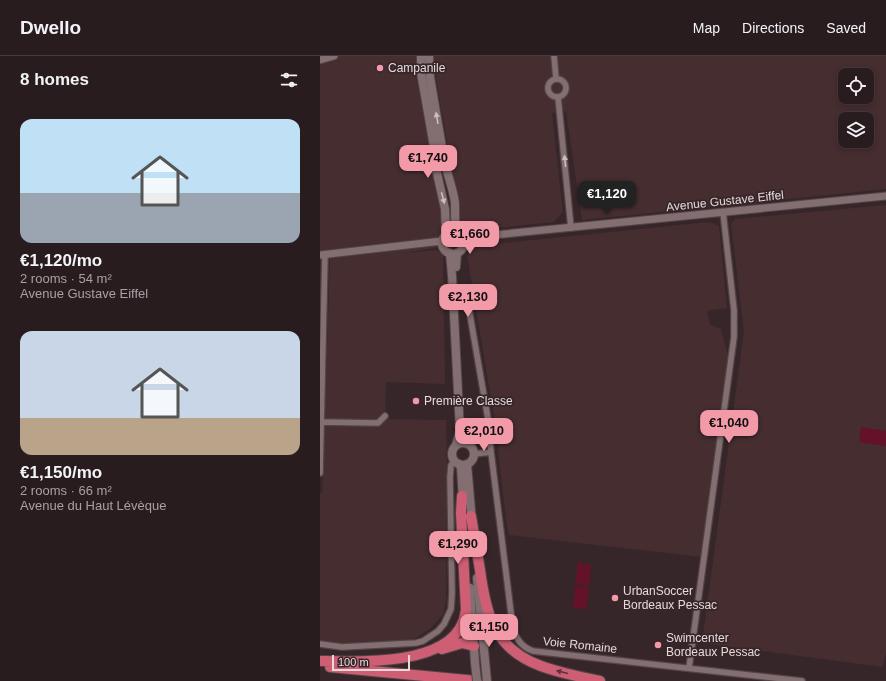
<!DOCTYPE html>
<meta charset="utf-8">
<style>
body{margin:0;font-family:Arial,sans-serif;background:#35292c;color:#f1f3f6;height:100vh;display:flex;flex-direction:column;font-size:15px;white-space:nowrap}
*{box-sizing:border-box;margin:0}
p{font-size:13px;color:#a5a1a4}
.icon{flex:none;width:22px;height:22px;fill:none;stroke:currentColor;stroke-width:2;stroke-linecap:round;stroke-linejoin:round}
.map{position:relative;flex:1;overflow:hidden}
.side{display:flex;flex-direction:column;background:#291c1f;width:320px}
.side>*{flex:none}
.controls{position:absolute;left:518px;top:12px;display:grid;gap:8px}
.controls a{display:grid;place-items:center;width:36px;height:36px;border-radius:8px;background:#291c1f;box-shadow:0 2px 6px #0003,0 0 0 1px #453a3d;font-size:20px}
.scale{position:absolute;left:12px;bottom:10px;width:78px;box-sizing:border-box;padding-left:4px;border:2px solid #e5d9da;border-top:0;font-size:11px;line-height:14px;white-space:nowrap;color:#e5d9da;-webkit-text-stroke:3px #372629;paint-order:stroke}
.price{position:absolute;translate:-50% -34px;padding:0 9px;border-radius:8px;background:#f39aa8;color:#111;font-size:13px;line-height:26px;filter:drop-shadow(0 1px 2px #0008)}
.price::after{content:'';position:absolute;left:50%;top:24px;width:12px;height:9px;margin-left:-6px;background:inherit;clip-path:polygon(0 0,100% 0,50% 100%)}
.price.on{background:#222;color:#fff}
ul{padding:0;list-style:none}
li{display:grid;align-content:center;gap:8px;height:212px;padding:0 20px}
li span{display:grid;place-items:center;height:124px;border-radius:12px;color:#555}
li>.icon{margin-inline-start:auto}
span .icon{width:72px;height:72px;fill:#fffc;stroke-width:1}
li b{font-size:17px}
h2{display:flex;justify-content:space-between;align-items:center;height:48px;padding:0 20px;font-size:17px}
header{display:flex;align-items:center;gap:24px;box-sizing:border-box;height:56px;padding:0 20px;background:#291c1f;border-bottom:1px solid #453a3d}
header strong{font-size:19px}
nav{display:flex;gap:22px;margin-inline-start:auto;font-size:14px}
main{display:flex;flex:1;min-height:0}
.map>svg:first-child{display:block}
.built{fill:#452d30;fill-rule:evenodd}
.green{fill:#631229}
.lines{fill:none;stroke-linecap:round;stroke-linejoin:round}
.minor-casing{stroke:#524446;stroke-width:8}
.tertiary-casing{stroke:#524446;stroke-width:9}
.secondary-casing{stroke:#524446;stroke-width:10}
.motorway-casing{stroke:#524446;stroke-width:12}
.minor{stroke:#836f71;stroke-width:5.5}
.tertiary{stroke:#836f71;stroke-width:7}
.secondary{stroke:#836f71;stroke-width:8}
.motorway{stroke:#ce5e74;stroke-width:10}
.secondary-bridge-casing{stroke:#524446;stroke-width:10;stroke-linecap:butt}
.secondary-bridge{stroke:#836f71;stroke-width:8}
.oneway{fill:#ccbec0}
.oneway2{fill:#5d343c}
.poi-dot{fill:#f39aa8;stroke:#372629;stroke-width:1.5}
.labels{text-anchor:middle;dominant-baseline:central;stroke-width:3.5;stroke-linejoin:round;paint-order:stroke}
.poi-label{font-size:12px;fill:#e5d9da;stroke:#372629;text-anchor:start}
.street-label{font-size:12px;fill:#e5d9da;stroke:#372629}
</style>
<header>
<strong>Dwello</strong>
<nav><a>Map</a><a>Directions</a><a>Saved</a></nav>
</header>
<main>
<section class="side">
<h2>8 homes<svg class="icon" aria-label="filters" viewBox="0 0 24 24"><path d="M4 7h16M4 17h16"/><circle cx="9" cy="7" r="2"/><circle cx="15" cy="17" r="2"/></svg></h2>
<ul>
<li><span style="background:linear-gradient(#bfe0f5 60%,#9aa5b1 0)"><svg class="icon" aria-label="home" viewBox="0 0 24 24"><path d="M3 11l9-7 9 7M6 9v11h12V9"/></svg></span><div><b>€1,120/mo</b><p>2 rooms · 54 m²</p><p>Avenue Gustave Eiffel</p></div></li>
<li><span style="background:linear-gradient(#c9d6e8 70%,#b9a48a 0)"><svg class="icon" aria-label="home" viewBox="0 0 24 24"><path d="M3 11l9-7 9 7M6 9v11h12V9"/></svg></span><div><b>€1,150/mo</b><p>2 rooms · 66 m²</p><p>Avenue du Haut Lévèque</p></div></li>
</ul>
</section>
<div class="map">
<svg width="566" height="625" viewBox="0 0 566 625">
<rect width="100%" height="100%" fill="#372629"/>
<path class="built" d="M 0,0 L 101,0 L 125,175 L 118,183 L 119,191 L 86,197 L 116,194 L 123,199 L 125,328 L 66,326 L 65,363 L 126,364 L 127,406 L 126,545 L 123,558 L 110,573 L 94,583 L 24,589 L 0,585 L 0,437 L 2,437 L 10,202 L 0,203 Z
M 113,0 L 566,0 L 566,133 L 262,164 L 246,55 L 232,57 L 243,156 L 234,166 L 149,175 L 142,170 L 115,17 ZM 525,19 L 547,19 L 547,41 L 525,41 ZM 525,63 L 547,63 L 547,85 L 525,85 Z
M 566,149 L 566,596 L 563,611 L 382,587 L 424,275 L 411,168 L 415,163 Z
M 389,166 L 399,170 L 407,252 L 387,255 L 390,269 L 401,273 L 408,300 L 382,501 L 189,479 L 186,464 L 175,366 L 147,199 L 154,190 Z"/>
<path class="green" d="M 541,371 L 566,375 L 566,390 L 539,386 Z
M 258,506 L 271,509 L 269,530 L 255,528 Z
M 255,530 L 269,532 L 266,553 L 253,552 Z"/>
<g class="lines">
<g class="minor-casing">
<path id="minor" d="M 234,0 L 236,22
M228 32a9 9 0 1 1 18 0a9 9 0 1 1-18 0Z
M 238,41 L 251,172
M 137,232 L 146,236 L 168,363 L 171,396
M 0,366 L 58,367 L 65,360
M 154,398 L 171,396 L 193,573 C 197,584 202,591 213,595 L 482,625
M 0,417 L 5,198
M 0,588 L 22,591 L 96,587 L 103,585 L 118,575 L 124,568 L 131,553 L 132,537 L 130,421 L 131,409 L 135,405
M 369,612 L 414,281 L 414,254 L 403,156"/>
</g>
<g class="tertiary-casing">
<path id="tertiary" d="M 0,4 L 14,0
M 142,180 L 166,178
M 144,187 L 174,179 L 566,140
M 0,199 L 122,185"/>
</g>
<g class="secondary-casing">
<path id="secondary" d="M 101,0 L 101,17 L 114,91 L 114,104 L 125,153 L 126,179
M 109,0 L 110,21 L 124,103 C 127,118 133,132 135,147 C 135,157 135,167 136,176
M122 187a11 11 0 1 1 22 0a11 11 0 1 1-22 0Z
M 130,197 L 132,220 L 140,375 L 136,389
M 136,211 L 137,197
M 144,372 L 146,387
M132 398a11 11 0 1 1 22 0a11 11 0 1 1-22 0Z
M 139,408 L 141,412 L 143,445
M 147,408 L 152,465
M 157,522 L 167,625
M 150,532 L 155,607"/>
</g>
<g class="motorway-casing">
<path id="motorway" d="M 151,460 C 154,478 157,496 160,514 C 166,559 174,593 221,610 C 240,617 260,621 280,625
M 122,593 L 142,587 L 154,590
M 0,605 C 39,606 126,610 143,566 C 145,562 145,558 146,554 L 141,457 L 142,440
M 10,611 L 157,625"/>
</g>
<use href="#minor" class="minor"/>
<use href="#tertiary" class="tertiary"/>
<use href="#secondary" class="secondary"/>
<use href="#motorway" class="motorway"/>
<g class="secondary-bridge-casing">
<path id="secondary-bridge" d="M 155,607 L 157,625"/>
</g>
<use href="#secondary-bridge" class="secondary-bridge"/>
</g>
<defs><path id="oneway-solid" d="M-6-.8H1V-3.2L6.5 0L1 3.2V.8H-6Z"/></defs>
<g class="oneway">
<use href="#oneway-solid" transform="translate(117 62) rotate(-100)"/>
<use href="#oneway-solid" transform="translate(245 105) rotate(-96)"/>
<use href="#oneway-solid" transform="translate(123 142) rotate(75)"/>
</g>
<use class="oneway2" href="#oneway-solid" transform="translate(242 616) rotate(-166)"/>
<g class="poi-dot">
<circle cx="60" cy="12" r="4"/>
<circle cx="96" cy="345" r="4"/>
<circle cx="295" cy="542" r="4"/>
<circle cx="338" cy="589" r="4"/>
</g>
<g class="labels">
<g class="poi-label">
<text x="68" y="12">Campanile</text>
<text x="104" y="345">Première Classe</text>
<text x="303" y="535">UrbanSoccer<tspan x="303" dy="14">Bordeaux Pessac</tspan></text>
<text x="346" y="582">Swimcenter<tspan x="346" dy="14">Bordeaux Pessac</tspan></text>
</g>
<g class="street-label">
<text transform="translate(405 145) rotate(-6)">Avenue Gustave Eiffel</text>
<text transform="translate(260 589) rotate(6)">Voie Romaine</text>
</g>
</g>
</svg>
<div class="controls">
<a><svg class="icon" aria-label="locate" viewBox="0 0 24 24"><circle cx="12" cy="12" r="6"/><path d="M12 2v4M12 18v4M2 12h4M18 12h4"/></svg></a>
<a><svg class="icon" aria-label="layers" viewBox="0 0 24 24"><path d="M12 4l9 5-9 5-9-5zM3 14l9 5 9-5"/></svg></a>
</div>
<div class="scale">100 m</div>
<b class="price" style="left:108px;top:123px">€1,740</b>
<b class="price on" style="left:287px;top:159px">€1,120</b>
<b class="price" style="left:150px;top:199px">€1,660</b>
<b class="price" style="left:148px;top:262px">€2,130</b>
<b class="price" style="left:409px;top:388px">€1,040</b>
<b class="price" style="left:164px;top:396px">€2,010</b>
<b class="price" style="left:138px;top:509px">€1,290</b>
<b class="price" style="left:169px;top:592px">€1,150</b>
</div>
</main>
